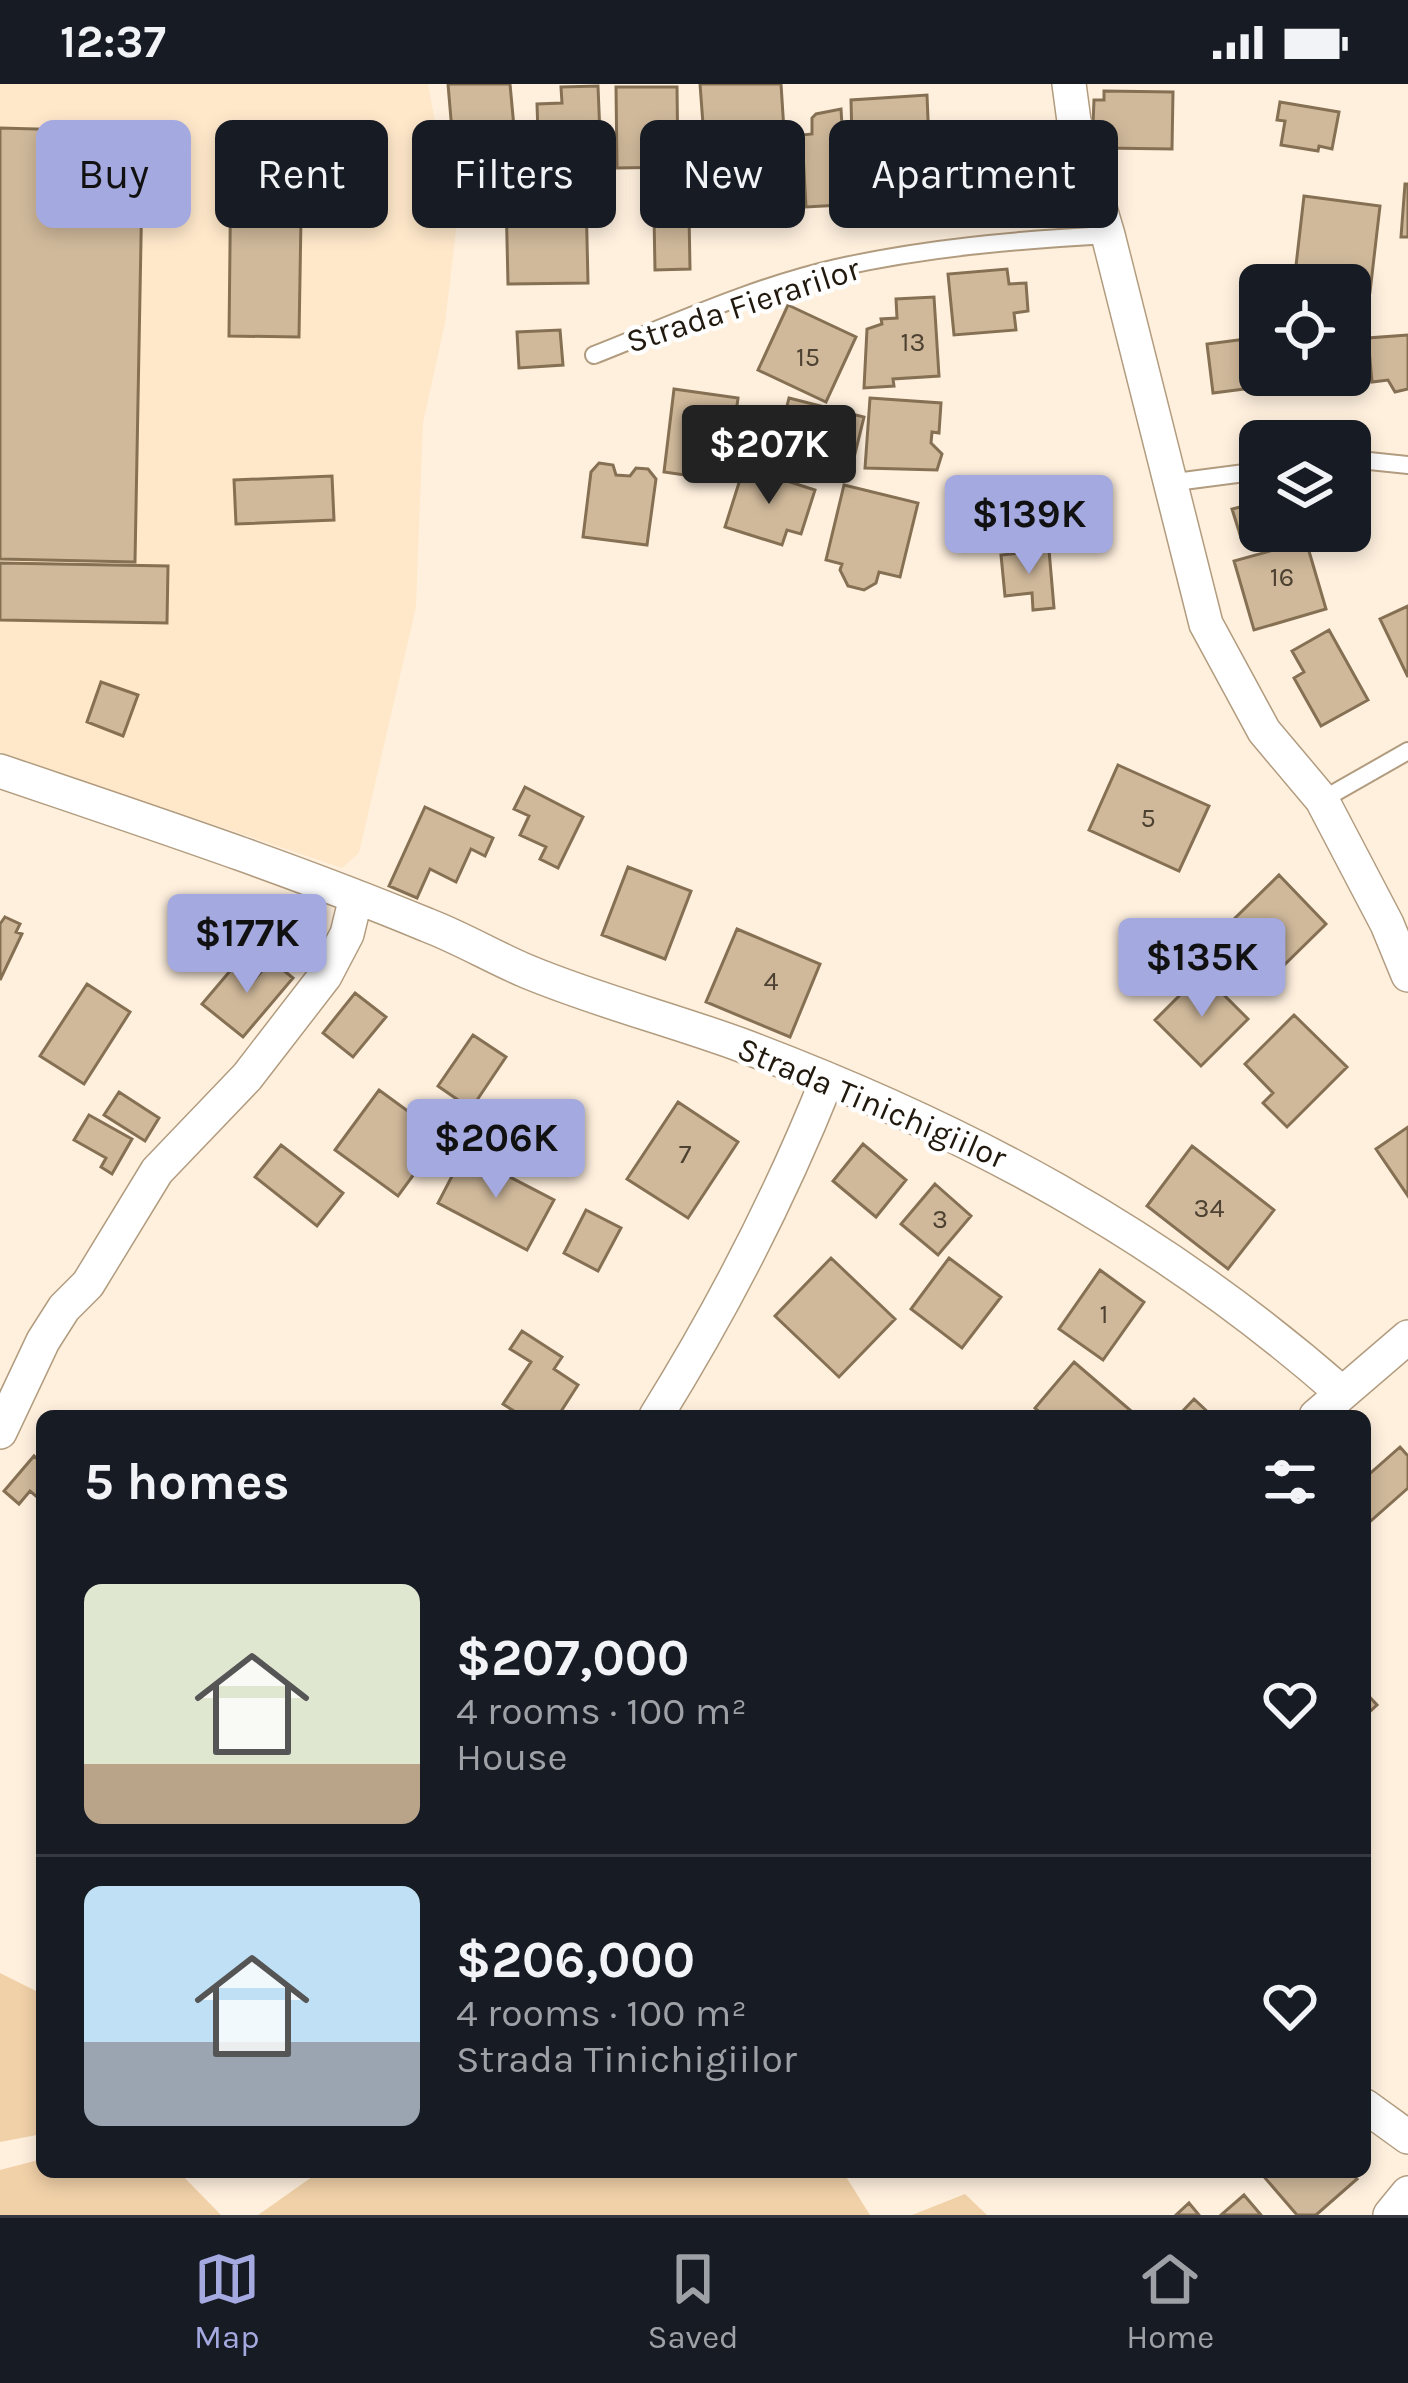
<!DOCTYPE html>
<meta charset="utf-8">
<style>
body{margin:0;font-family:Karla,sans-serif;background:#242831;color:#f1f3f6;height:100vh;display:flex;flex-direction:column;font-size:45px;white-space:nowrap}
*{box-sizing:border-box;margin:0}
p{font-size:39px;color:#9ea1a6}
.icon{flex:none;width:66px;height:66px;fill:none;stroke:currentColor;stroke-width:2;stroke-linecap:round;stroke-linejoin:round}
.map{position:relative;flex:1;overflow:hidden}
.panel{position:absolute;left:36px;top:1326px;width:1335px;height:768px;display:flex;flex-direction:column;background:#171b24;border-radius:18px;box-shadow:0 6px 18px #0003}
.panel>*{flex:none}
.banner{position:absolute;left:36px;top:36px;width:1338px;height:108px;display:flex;gap:24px}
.buttons{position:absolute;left:1239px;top:180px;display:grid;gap:24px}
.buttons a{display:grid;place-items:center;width:132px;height:132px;border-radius:18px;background:#171b24;box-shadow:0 6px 18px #0003;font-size:60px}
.price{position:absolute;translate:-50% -102px;padding:0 27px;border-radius:12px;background:#a4a9e0;color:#111;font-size:39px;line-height:78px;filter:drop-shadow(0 3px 6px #0008)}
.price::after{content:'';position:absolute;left:50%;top:72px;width:36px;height:27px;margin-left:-18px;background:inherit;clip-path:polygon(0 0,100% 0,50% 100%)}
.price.on{background:#222;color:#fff}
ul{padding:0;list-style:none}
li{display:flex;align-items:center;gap:36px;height:300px;padding:0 48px}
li+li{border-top:3px solid #363941}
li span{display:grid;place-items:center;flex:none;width:336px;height:240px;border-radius:18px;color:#555}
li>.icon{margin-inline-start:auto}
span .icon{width:144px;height:144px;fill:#fffc;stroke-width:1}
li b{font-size:51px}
h2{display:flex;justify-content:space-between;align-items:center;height:144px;padding:0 48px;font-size:51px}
.chip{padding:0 42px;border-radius:18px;background:#171b24;box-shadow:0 6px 18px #0003;font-size:42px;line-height:108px}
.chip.on{background:#a4a9e0;color:#111}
.status{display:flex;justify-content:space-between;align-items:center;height:84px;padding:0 60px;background:#171b24;direction:ltr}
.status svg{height:33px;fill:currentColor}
.menu{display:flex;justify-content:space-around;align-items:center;height:168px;border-top:3px solid #363941;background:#171b24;font-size:33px;color:#9ea1a6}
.menu a{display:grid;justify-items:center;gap:6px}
.menu .on{color:#a4a9e0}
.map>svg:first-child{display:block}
.built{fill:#ffe8ca}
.green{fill:#f1d1a8}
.building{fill:#d0b99b;stroke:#857054;stroke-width:3}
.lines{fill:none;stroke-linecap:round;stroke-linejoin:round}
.service-casing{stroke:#b29c7f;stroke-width:20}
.minor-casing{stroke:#b29c7f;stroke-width:36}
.service{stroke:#fff;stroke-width:16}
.minor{stroke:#fff;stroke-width:33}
.labels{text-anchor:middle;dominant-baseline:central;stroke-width:9;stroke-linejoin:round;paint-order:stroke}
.number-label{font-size:27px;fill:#4d4131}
.street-label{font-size:33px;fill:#21190e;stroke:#fff}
</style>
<div class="status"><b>12:37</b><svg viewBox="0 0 49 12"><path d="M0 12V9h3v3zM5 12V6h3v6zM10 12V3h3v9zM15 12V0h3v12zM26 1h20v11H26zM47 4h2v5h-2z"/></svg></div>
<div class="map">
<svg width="1408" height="2131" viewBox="0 0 1408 2131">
<rect width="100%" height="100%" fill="#fff0de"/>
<path class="built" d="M 0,0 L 428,0 L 456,147 L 445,239 L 423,339 L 416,523 L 359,769 L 342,784 L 0,668 Z"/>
<path class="green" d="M 0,1889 L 42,1910 L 42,2050 L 0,2058 Z
M 42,2075 L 42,2088 L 179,2088 L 221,2131 L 0,2131 L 0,2086 Z
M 319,2088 L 843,2088 L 870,2131 L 258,2131 Z
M 965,2110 L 987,2131 L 912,2131 Z"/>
<path class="building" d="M 448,0 L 510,0 L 515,54 L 453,59 Z
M 700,0 L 781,0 L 785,62 L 705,67 Z
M 598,2 L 601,76 L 539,78 L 537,20 L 562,19 L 561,3 Z
M 616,3 L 677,3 L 678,83 L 617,84 Z
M 1104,7 L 1173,8 L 1172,65 L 1104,64 L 1104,41 L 1093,41 L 1094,16 L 1104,16 Z
M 927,11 L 929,59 L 958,57 L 962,90 L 853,97 L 851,16 Z
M 1280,18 L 1339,28 L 1332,65 L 1319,62 L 1318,67 L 1281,61 L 1285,37 L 1277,36 Z
M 841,25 L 843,59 L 838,59 L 841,121 L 806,123 L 802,51 L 812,50 L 812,34 L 816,30 Z
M 0,44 L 143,48 L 135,478 L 0,475 Z
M 231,73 L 302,74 L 299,253 L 229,252 Z
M 1405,100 L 1408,100 L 1408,153 L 1401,153 Z
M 586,112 L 588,199 L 508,200 L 506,113 Z
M 1304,112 L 1380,122 L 1370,208 L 1350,205 L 1350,201 L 1294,199 Z
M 689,130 L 690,185 L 655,186 L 654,131 Z
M 1007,185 L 1009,200 L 1026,199 L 1028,227 L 1014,229 L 1016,246 L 954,251 L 948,190 Z
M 934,213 L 939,292 L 893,295 L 894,302 L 864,304 L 867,245 L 882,240 L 881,235 L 897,234 L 896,215 Z
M 788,221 L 856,253 L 826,318 L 758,286 Z
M 560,246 L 563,281 L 519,284 L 517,248 Z
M 1408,251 L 1408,305 L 1395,308 L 1388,296 L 1372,298 L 1368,254 Z
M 1254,254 L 1260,303 L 1213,309 L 1207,260 Z
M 674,305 L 738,314 L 727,397 L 664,388 Z
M 789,314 L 864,333 L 850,390 L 775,370 Z
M 870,314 L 941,319 L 939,349 L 932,348 L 931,359 L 942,370 L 937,386 L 865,384 Z
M 599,379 L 613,381 L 616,391 L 630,392 L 636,384 L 648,385 L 656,395 L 647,461 L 583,453 L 591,388 Z
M 744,383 L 815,406 L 801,450 L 787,446 L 782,461 L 725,443 Z
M 332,392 L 334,436 L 236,440 L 234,396 Z
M 844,401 L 918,419 L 900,493 L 879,488 L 876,499 L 864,506 L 848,502 L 840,486 L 842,480 L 826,476 Z
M 1260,418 L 1260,447 L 1276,447 L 1242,457 L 1232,425 Z
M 1306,457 L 1326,525 L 1254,546 L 1234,477 Z
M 1049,466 L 1054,524 L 1033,526 L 1032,509 L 1005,512 L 1001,471 Z
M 0,479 L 168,482 L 167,539 L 0,536 Z
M 1408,522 L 1408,593 L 1380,535 Z
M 1329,546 L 1368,616 L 1321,642 L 1294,594 L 1304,588 L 1292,567 Z
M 101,598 L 138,611 L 123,652 L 87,638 Z
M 1118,681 L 1209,722 L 1179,787 L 1089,746 Z
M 525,703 L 583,733 L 558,784 L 540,775 L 546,763 L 520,751 L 529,732 L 514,725 Z
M 425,723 L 493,754 L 485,772 L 471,765 L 456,798 L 430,785 L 417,814 L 389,802 Z
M 628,783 L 691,807 L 665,875 L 602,851 Z
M 1279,791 L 1326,840 L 1280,885 L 1233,836 Z
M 5,833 L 20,840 L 16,848 L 22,850 L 0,896 L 0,840 Z
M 737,845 L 820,880 L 790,953 L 706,918 Z
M 271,876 L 293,894 L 243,953 L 202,920 L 236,880 L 254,896 Z
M 1202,889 L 1248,935 L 1201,982 L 1155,936 Z
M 87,900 L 130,928 L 84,1000 L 40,972 Z
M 355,909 L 386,933 L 353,973 L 323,949 Z
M 1294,931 L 1347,983 L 1287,1043 L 1263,1019 L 1273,1009 L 1245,980 Z
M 473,951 L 506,973 L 471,1025 L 438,1002 Z
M 379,1006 L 442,1052 L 398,1112 L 335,1066 Z
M 119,1008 L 159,1034 L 145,1057 L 104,1031 Z
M 678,1018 L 738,1058 L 688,1134 L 627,1095 Z
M 89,1031 L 132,1055 L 112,1090 L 101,1083 L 106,1074 L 74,1056 Z
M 1408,1043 L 1408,1112 L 1376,1065 Z
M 863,1060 L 906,1096 L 876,1133 L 833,1097 Z
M 281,1061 L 343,1109 L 317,1142 L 255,1093 Z
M 1192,1062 L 1274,1126 L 1228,1185 L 1147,1122 Z
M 464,1069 L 554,1116 L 527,1166 L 438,1119 Z
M 935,1100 L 971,1132 L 938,1171 L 901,1140 Z
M 586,1126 L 621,1144 L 598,1187 L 564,1169 Z
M 831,1174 L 895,1235 L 839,1293 L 775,1232 Z
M 949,1174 L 1001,1213 L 962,1264 L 911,1225 Z
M 1100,1186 L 1144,1218 L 1103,1276 L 1059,1245 Z
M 522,1247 L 562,1273 L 554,1285 L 578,1301 L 558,1332 L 522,1332 L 503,1320 L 531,1278 L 510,1265 Z
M 1074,1278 L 1137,1332 L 1044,1332 L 1035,1324 Z
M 1194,1315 L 1212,1332 L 1178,1332 Z
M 1400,1363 L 1408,1372 L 1408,1404 L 1365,1442 L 1365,1394 Z
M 34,1372 L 42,1379 L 42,1417 L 30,1407 L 19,1420 L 4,1407 Z
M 1365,1608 L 1377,1621 L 1365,1632 Z
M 1260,2088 L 1351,2088 L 1357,2095 L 1316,2131 L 1297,2131 Z
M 1244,2111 L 1261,2131 L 1221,2131 Z
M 1189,2119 L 1199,2131 L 1176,2131 Z"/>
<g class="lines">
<g class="service-casing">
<path id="service" d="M 594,271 C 673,240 753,203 836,184 C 925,164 1016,156 1108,151
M 1350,375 L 1408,381
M 1168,399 L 1260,387
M 1322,716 L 1408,667"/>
</g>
<g class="minor-casing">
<path id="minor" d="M 1069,0 L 1074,37 L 1108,151 L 1206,540 L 1264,647 L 1322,716 L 1387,840 L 1408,891
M 0,687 C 144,736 287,783 427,841 C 461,854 493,873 526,887 C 595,916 670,935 741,961 C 967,1046 1160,1149 1342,1309
M 656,1332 C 723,1224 780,1114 827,996
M 1316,1332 L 1408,1253
M 0,1348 L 43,1257 L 64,1224 L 88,1200 L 157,1087 L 247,993 L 325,892 L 347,850 L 356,813
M 1365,2022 L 1408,2053
M 1390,2131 L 1408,2109"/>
</g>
<use href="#service" class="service"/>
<use href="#minor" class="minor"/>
</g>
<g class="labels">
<g class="number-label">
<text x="913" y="258">13</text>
<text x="808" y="273">15</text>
<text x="1282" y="493">16</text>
<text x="1148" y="734">5</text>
<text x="771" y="897">4</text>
<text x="685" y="1070">7</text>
<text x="1209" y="1124">34</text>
<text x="940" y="1135">3</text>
<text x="1104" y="1230">1</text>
</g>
<g class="street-label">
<text transform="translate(743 221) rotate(-18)">Strada Fierarilor</text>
<text transform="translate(872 1019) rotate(23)">Strada Tinichigiilor</text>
</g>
</g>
</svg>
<div class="buttons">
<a><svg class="icon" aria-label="locate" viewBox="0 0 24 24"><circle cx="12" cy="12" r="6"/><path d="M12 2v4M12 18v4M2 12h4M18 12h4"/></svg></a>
<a><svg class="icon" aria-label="layers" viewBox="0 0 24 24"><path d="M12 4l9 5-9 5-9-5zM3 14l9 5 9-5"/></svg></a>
</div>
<b class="price on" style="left:769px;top:423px">$207K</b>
<b class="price" style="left:1029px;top:493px">$139K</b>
<b class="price" style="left:247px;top:912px">$177K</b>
<b class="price" style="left:1202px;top:936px">$135K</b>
<b class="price" style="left:496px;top:1117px">$206K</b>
<div class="banner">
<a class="chip on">Buy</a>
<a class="chip">Rent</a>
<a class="chip">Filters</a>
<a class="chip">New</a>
<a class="chip">Apartment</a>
</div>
<section class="panel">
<h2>5 homes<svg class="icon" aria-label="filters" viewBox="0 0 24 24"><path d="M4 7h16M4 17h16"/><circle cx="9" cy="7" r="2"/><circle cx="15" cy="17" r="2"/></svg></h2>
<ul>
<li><span style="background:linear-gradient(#dfe7d0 75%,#b9a48a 0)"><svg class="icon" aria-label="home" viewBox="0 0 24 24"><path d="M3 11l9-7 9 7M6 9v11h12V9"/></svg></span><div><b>$207,000</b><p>4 rooms · 100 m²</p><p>House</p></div><svg class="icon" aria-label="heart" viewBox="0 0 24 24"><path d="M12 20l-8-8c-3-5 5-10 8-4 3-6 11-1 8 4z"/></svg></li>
<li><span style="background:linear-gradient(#bfe0f5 65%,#9aa5b1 0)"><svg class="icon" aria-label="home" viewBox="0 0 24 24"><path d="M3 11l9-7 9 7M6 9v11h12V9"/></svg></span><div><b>$206,000</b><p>4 rooms · 100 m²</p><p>Strada Tinichigiilor</p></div><svg class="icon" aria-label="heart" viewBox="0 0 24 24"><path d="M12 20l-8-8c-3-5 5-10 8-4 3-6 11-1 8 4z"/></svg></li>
</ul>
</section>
</div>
<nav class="menu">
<a class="on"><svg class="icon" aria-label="map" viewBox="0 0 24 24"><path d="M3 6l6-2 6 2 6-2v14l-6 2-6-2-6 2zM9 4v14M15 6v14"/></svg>Map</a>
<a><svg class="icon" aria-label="saved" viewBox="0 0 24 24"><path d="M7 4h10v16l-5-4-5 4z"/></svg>Saved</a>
<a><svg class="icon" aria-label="home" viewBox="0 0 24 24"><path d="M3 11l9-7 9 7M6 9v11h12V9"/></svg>Home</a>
</nav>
